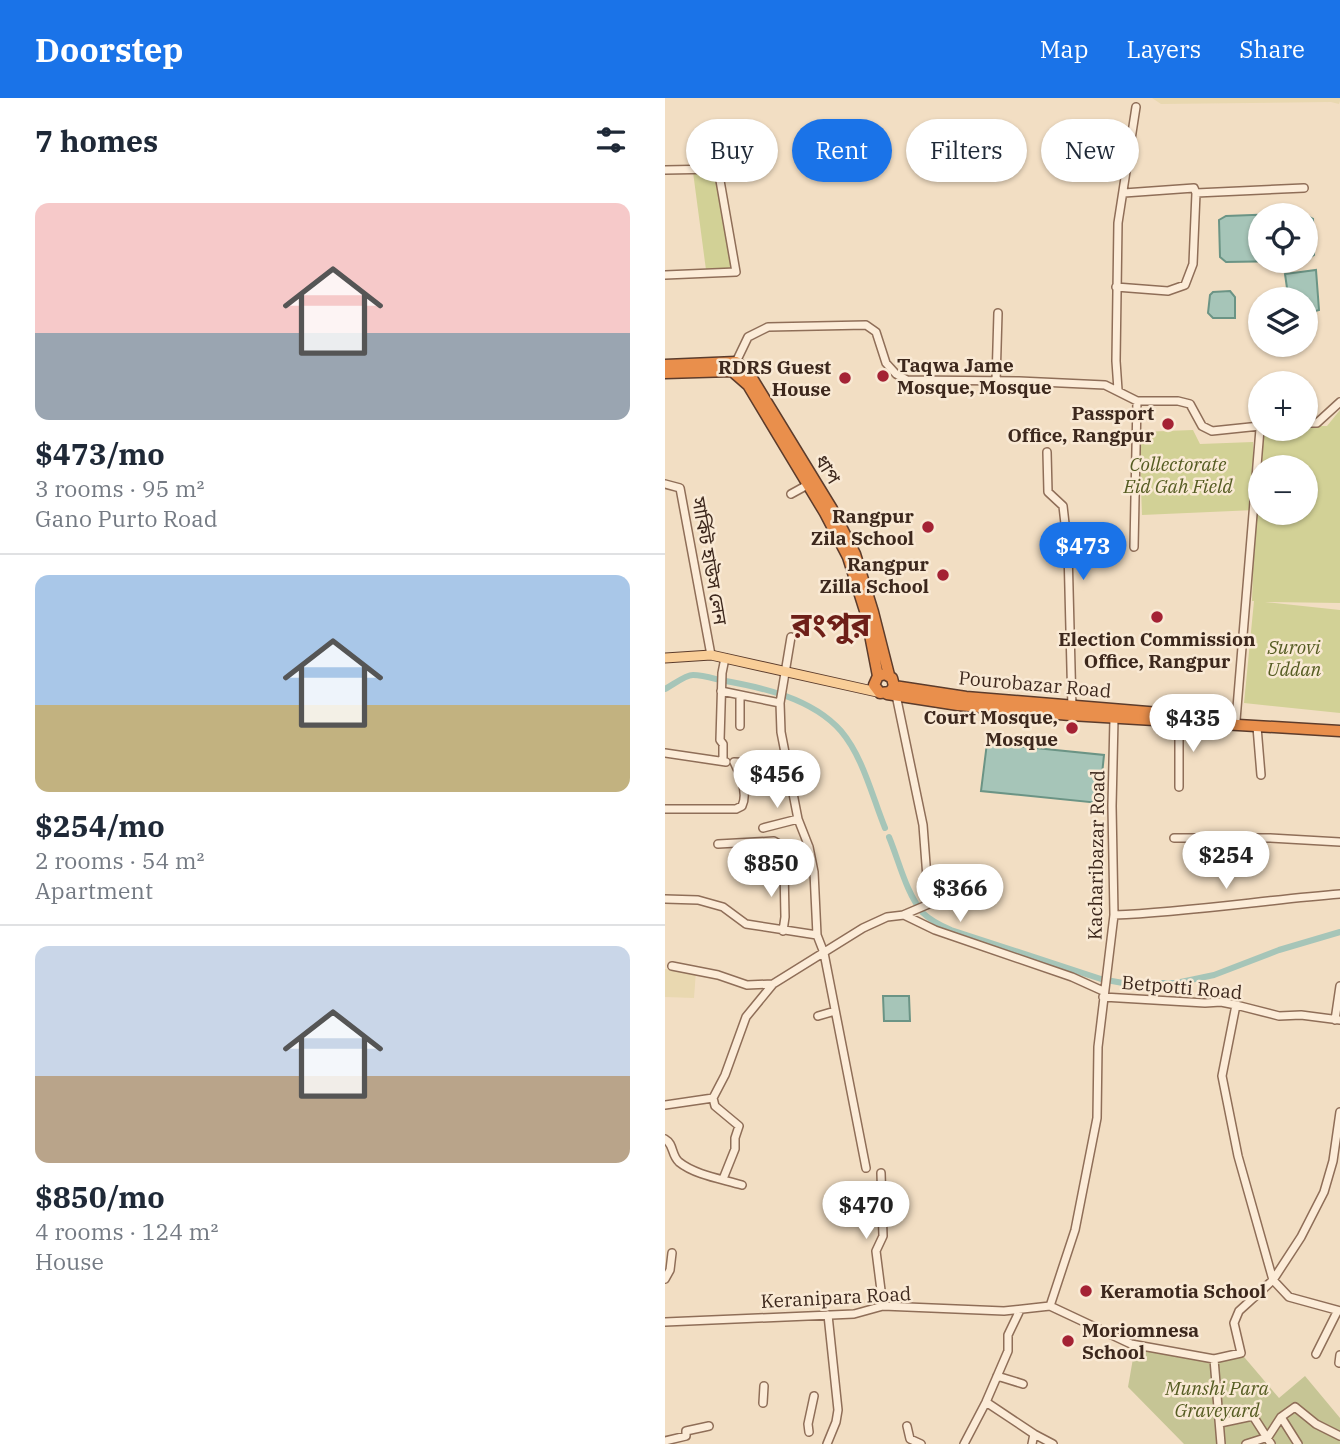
<!DOCTYPE html>
<meta charset="utf-8">
<style>
body{margin:0;font-family:"IBM Plex Serif","Noto Sans Bengali",serif;background:#f6f6f7;color:#1f2937;height:100vh;display:flex;flex-direction:column;font-size:26px;white-space:nowrap}
*{box-sizing:border-box;margin:0}
p{font-size:23px;color:#747a83}
.icon{flex:none;width:38px;height:38px;fill:none;stroke:currentColor;stroke-width:2;stroke-linecap:round;stroke-linejoin:round}
.map{position:relative;flex:1;overflow:hidden}
.sheet{display:flex;flex-direction:column;background:#fff;width:665px}
.sheet>*{flex:none}
.top-card{position:absolute;left:21px;top:21px;width:548px;height:63px;display:flex;gap:14px}
.tools{position:absolute;left:583px;top:105px;display:grid;gap:14px}
.tools a{display:grid;place-items:center;width:70px;height:70px;border-radius:50%;background:#fff;box-shadow:0 2px 5px #0004;font-size:35px}
.price{position:absolute;translate:-50% -60px;padding:0 16px;border-radius:24px;background:#fff;color:#222;font-size:23px;line-height:46px;filter:drop-shadow(0 2px 4px #0008)}
.price::after{content:'';position:absolute;left:50%;top:42px;width:21px;height:16px;margin-left:-10px;background:inherit;clip-path:polygon(0 0,100% 0,50% 100%)}
.price.active{background:#1a73e8;color:#fff}
ul{padding:0;list-style:none}
li{display:grid;align-content:center;gap:14px;height:371px;padding:0 35px}
li+li{border-top:2px solid #e0e1e3}
li span{display:grid;place-items:center;height:217px;border-radius:14px;color:#555}
li>.icon{margin-inline-start:auto}
span .icon{width:126px;height:126px;fill:#fffc;stroke-width:1}
li b{font-size:30px}
h2{display:flex;justify-content:space-between;align-items:center;height:84px;padding:0 35px;font-size:30px}
.tag{padding:0 24px;border-radius:32px;background:#fff;box-shadow:0 2px 5px #0004;font-size:24px;line-height:63px}
.tag.active{background:#1a73e8;color:#fff}
header{display:flex;align-items:center;gap:42px;box-sizing:border-box;height:98px;padding:0 35px;background:#1a73e8;color:#fff}
header strong{font-size:33px}
nav{display:flex;gap:38px;margin-inline-start:auto;font-size:24px}
main{display:flex;flex:1;min-height:0}
.map>svg:first-child{display:block}
.farmland{fill:#e9d8b0}
.green{fill:#d2d196;fill-rule:evenodd}
.cemetery{fill:#c6c595}
.water{fill:#a6c5b8;stroke:#6b9485;stroke-width:2}
.lines{fill:none;stroke-linecap:round;stroke-linejoin:round}
.canal{stroke:#a6c5b8;stroke-width:6}
.minor-casing{stroke:#8f6e58;stroke-width:10}
.major-casing{stroke:#5c3c2c;stroke-width:11}
.highway-casing{stroke:#5c3c2c;stroke-width:13}
.minor{stroke:#fcecd8;stroke-width:7}
.major{stroke:#f9ce98;stroke-width:9}
.highway{stroke:#e98f4c;stroke-width:10}
.poi-dot{fill:#a42234;stroke:#f9e9d4;stroke-width:2.5}
.labels{text-anchor:middle;dominant-baseline:central;stroke-width:5;stroke-linejoin:round;paint-order:stroke}
.poi-label{font-size:19px;font-weight:bold;fill:#3d281d;stroke:#f9e9d4;text-anchor:end}
.park-label{font-size:19px;font-style:italic;fill:#555c22;stroke:#f9e9d4}
.street-label{font-size:19px;fill:#3d281d;stroke:#f9e9d4}
.town-label{font-size:33px;font-weight:bold;fill:#6e1f18;stroke:#f9e9d4}
</style>
<header>
<strong>Doorstep</strong>
<nav><a>Map</a><a>Layers</a><a>Share</a></nav>
</header>
<main>
<section class="sheet">
<h2>7 homes<svg class="icon" aria-label="filters" viewBox="0 0 24 24"><path d="M4 7h16M4 17h16"/><circle cx="9" cy="7" r="2"/><circle cx="15" cy="17" r="2"/></svg></h2>
<ul>
<li><span style="background:linear-gradient(#f6c9c9 60%,#9aa5b1 0)"><svg class="icon" aria-label="home" viewBox="0 0 24 24"><path d="M3 11l9-7 9 7M6 9v11h12V9"/></svg></span><div><b>$473/mo</b><p>3 rooms · 95 m²</p><p>Gano Purto Road</p></div></li>
<li><span style="background:linear-gradient(#a9c7e8 60%,#c2b280 0)"><svg class="icon" aria-label="home" viewBox="0 0 24 24"><path d="M3 11l9-7 9 7M6 9v11h12V9"/></svg></span><div><b>$254/mo</b><p>2 rooms · 54 m²</p><p>Apartment</p></div></li>
<li><span style="background:linear-gradient(#c9d6e8 60%,#b9a48a 0)"><svg class="icon" aria-label="home" viewBox="0 0 24 24"><path d="M3 11l9-7 9 7M6 9v11h12V9"/></svg></span><div><b>$850/mo</b><p>4 rooms · 124 m²</p><p>House</p></div></li>
</ul>
</section>
<div class="map">
<svg width="675" height="1346" viewBox="0 0 675 1346">
<rect width="100%" height="100%" fill="#f2dec3"/>
<path class="farmland" d="M 487,0 L 675,0 L 675,3 L 674,6 L 666,4 L 496,6 Z
M 0,871 L 31,873 L 29,900 L 0,899 Z"/>
<path class="green" d="M 55,72 L 68,171 L 41,172 L 28,74 Z
M 675,312 L 675,505 L 600,504 L 675,512 L 675,615 L 579,605 L 589,503 L 587,503 L 590,412 L 477,417 L 474,334 L 528,332 L 535,346 L 588,344 L 589,391 L 595,331 L 640,331 L 641,328 L 662,328 ZM 595,369 L 640,369 L 640,415 L 595,415 Z"/>
<path class="cemetery" d="M 470,1249 L 530,1259 L 574,1253 L 614,1300 L 640,1278 L 675,1320 L 675,1346 L 519,1346 L 463,1289 Z"/>
<path class="water" d="M 636,115 L 648,121 L 649,157 L 641,162 L 640,117 L 595,117 L 595,163 L 629,163 L 561,164 L 555,159 L 554,122 L 561,118 Z
M 651,172 L 654,212 L 647,214 L 641,211 L 640,201 L 627,201 L 623,197 L 620,176 Z
M 565,193 L 570,199 L 570,220 L 548,220 L 543,215 L 545,197 L 548,194 Z
M 322,645 L 439,657 L 434,705 L 316,693 Z
M 218,898 L 244,898 L 245,923 L 219,923 Z"/>
<g class="lines">
<path class="canal" d="M 0,591 C 8,587 20,577 28,577 C 37,577 47,580 55,582 C 96,589 147,600 176,633 C 198,659 207,698 220,730
M 224,739 C 234,763 241,795 258,815 C 266,823 277,828 286,832 L 436,881 L 458,885 L 511,885 L 549,877 L 614,852 L 675,834"/>
<g class="minor-casing">
<path id="minor" d="M 0,72 L 53,71 L 71,174 L 0,177
M 459,95 L 529,90 L 531,95
M 451,189 L 503,193 L 520,187 L 528,166 L 531,95 L 639,90
M 71,264 L 83,239 L 103,229 L 201,227 L 211,234 L 221,265 L 231,276 L 242,282 L 354,283 L 440,287 L 472,303 L 513,303 L 525,306 L 537,328 L 547,333 L 595,328
M 331,283 L 333,215
M 453,292 L 451,263 L 453,125 L 471,9
M 640,325 L 652,325 L 675,304
M 382,354 L 383,394 L 398,408 L 403,452 L 407,610
M 0,386 L 15,390 L 46,557
M 126,396 L 146,385
M 469,449 L 472,303
M 126,539 L 115,605 L 116,634 L 133,721 L 144,749 L 149,774 L 152,837 L 159,855 L 201,1070
M 56,593 L 115,605
M 231,597 L 258,727 L 264,806 L 238,817
M 571,622 L 595,331
M 514,623 L 514,689
M 75,628 L 75,597
M 592,629 L 596,677
M 0,655 L 61,664
M 58,663 L 58,646 L 55,642 L 57,575 L 60,560
M 0,711 L 71,711 L 77,708 C 83,696 75,676 69,664 L 122,666
M 98,730 L 133,721
M 509,740 L 605,740 L 675,744
M 53,746 L 109,743 L 116,747 L 144,749
M 0,801 L 33,802 L 58,809 L 81,826 L 152,837
M 449,817 C 525,814 599,802 675,796
M 118,833 L 120,819 L 119,770 L 149,774
M 7,868 L 53,877 L 82,887 L 108,886
M 438,899 L 540,905 L 556,904 L 571,907 L 614,918 L 636,917 L 675,922
M 571,907 L 557,978 L 573,1058 L 608,1182 L 624,1199 L 675,1213
M 153,918 L 170,913
M 670,922 L 675,888
M 48,1000 L 50,1008 L 74,1028 L 70,1040 L 70,1051 L 58,1081
M 0,1007 L 48,1000 L 60,977 L 81,919 L 108,886 L 198,830 L 222,819 L 239,817 L 270,832 L 407,879 L 438,893
M 0,1041 C 9,1046 6,1057 14,1064 C 30,1077 57,1081 77,1087
M 216,1075 L 218,1138 L 211,1153 L 218,1208
M 0,1181 L 5,1172 L 7,1155
M 385,1208 L 410,1132 L 432,1020 L 433,949 L 449,817 L 447,708 L 449,621
M 385,1208 L 466,1246 L 549,1261 L 576,1255 L 569,1225 L 574,1213 L 608,1182 L 636,1139 L 659,1094 L 668,1063 L 675,1014
M 0,1224 L 189,1216 L 218,1208 L 339,1213 L 385,1208
M 651,1256 L 672,1214
M 549,1261 L 556,1346
M 674,1265 L 675,1257
M 332,1278 L 358,1286
M 321,1304 L 369,1336 L 367,1346
M 98,1305 L 99,1288
M 616,1319 L 633,1346
M 555,1325 L 588,1318 L 606,1346
M 242,1328 L 245,1341 L 256,1346
M 144,1334 L 143,1326 L 149,1298
M 369,1336 L 388,1346
M 0,1343 L 21,1338 L 21,1333 L 44,1328
M 162,1346 L 171,1324 L 173,1312 L 163,1217
M 299,1346 L 321,1304 L 343,1253 L 343,1237 L 355,1212
M 581,1346 L 603,1339 L 616,1319 L 630,1309 L 651,1326 L 675,1338"/>
</g>
<g class="major-casing">
<path id="major" d="M 0,560 L 46,557 L 212,594"/>
</g>
<g class="highway-casing">
<path id="highway" d="M 0,267 L 71,264 L 82,272 L 167,411 L 190,456 L 208,514 L 224,577
M 0,275 L 67,273 L 83,287 L 160,415 L 183,459 L 201,516 L 213,578 L 209,587 L 215,595 L 225,594 L 229,588 L 227,580 L 220,576 L 213,578
M 229,588 L 301,599 L 519,617
M 222,596 L 293,607 L 405,617 L 675,633"/>
</g>
<use href="#minor" class="minor"/>
<use href="#major" class="major"/>
<use href="#highway" class="highway"/>
</g>
<g class="poi-dot">
<circle cx="218" cy="278" r="7"/>
<circle cx="180" cy="280" r="7"/>
<circle cx="503" cy="326" r="7"/>
<circle cx="263" cy="429" r="7"/>
<circle cx="278" cy="477" r="7"/>
<circle cx="492" cy="519" r="7"/>
<circle cx="407" cy="630" r="7"/>
<circle cx="421" cy="1193" r="7"/>
<circle cx="403" cy="1243" r="7"/>
</g>
<g class="labels">
<g class="poi-label">
<text x="232" y="267" text-anchor="start">Taqwa Jame<tspan x="232" dy="22">Mosque, Mosque</tspan></text>
<text x="166" y="269">RDRS Guest<tspan x="166" dy="22">House</tspan></text>
<text x="489" y="315">Passport<tspan x="489" dy="22">Office, Rangpur</tspan></text>
<text x="249" y="418">Rangpur<tspan x="249" dy="22">Zila School</tspan></text>
<text x="264" y="466">Rangpur<tspan x="264" dy="22">Zilla School</tspan></text>
<text x="492" y="541" text-anchor="middle">Election Commission<tspan x="492" dy="22">Office, Rangpur</tspan></text>
<text x="393" y="619">Court Mosque,<tspan x="393" dy="22">Mosque</tspan></text>
<text x="435" y="1193" text-anchor="start">Keramotia School</text>
<text x="417" y="1232" text-anchor="start">Moriomnesa<tspan x="417" dy="22">School</tspan></text>
</g>
<g class="park-label">
<text x="513" y="366">Collectorate<tspan x="513" dy="22">Eid Gah Field</tspan></text>
<text x="629" y="549">Surovi<tspan x="629" dy="22">Uddan</tspan></text>
<text x="552" y="1290">Munshi Para<tspan x="552" dy="22">Graveyard</tspan></text>
</g>
<g class="street-label">
<text transform="translate(163 371) rotate(58)">ধাপ</text>
<text transform="translate(45 463) rotate(80)">সার্কিট হাউস লেন</text>
<text transform="translate(370 586) rotate(5)">Pourobazar Road</text>
<text transform="translate(431 757) rotate(-89)">Kacharibazar Road</text>
<text transform="translate(517 889) rotate(5)">Betpotti Road</text>
<text transform="translate(171 1199) rotate(-3)">Keranipara Road</text>
</g>
<g class="town-label">
<text x="166" y="525">রংপুর</text>
</g>
</g>
</svg>
<div class="tools">
<a><svg class="icon" aria-label="locate" viewBox="0 0 24 24"><circle cx="12" cy="12" r="6"/><path d="M12 2v4M12 18v4M2 12h4M18 12h4"/></svg></a>
<a><svg class="icon" aria-label="layers" viewBox="0 0 24 24"><path d="M12 4l9 5-9 5-9-5zM3 14l9 5 9-5"/></svg></a>
<a>+</a>
<a>−</a>
</div>
<b class="price active" style="left:418px;top:484px">$473</b>
<b class="price" style="left:528px;top:656px">$435</b>
<b class="price" style="left:112px;top:712px">$456</b>
<b class="price" style="left:561px;top:793px">$254</b>
<b class="price" style="left:106px;top:801px">$850</b>
<b class="price" style="left:295px;top:826px">$366</b>
<b class="price" style="left:201px;top:1143px">$470</b>
<div class="top-card">
<a class="tag">Buy</a>
<a class="tag active">Rent</a>
<a class="tag">Filters</a>
<a class="tag">New</a>
</div>
</div>
</main>
